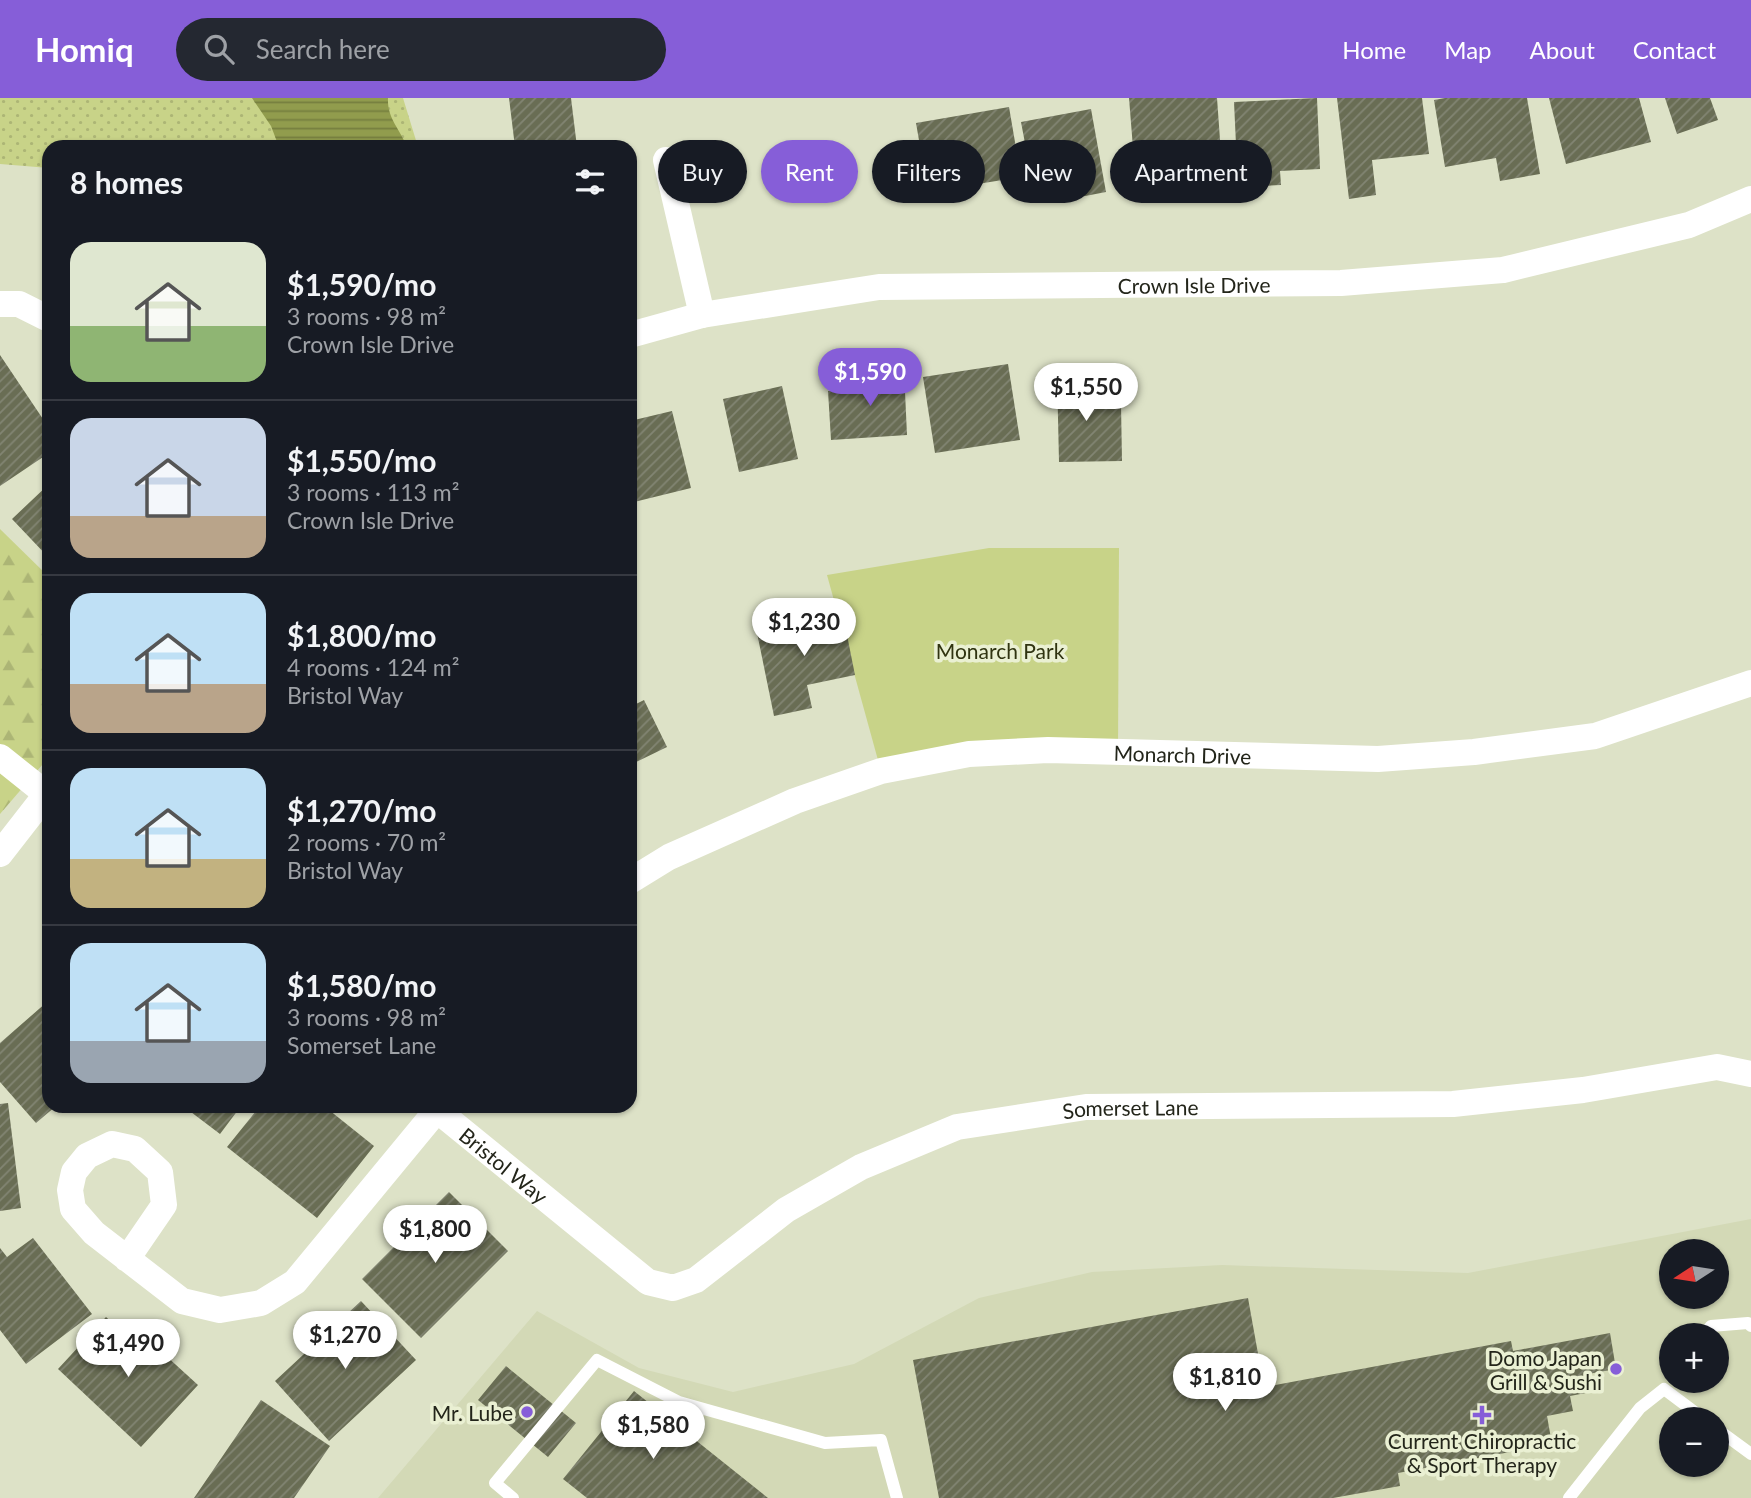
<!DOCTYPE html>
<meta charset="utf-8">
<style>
body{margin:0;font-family:Lato,sans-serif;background:#242831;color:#f1f3f6;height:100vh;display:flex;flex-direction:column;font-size:26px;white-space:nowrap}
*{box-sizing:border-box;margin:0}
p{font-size:23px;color:#9ea1a6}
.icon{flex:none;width:38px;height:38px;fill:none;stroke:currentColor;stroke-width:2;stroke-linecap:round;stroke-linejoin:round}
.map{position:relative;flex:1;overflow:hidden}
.drawer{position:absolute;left:42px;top:42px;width:595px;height:973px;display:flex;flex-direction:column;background:#171b24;border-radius:21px;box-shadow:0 2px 5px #0004}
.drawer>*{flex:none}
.banner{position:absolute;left:658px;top:42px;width:665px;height:63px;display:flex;gap:14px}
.needle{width:46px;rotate:258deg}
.buttons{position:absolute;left:1659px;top:1141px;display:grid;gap:14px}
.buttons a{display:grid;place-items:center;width:70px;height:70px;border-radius:50%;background:#171b24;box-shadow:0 2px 5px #0004;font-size:35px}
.price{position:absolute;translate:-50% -60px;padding:0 16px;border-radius:24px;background:#fff;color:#222;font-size:23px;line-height:46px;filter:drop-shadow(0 2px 4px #0008)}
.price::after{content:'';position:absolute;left:50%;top:42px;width:21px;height:16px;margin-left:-10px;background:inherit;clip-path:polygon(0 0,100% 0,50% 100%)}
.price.active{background:#865ed8;color:#fff}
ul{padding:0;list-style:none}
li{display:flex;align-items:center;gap:21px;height:175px;padding:0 28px}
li+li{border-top:2px solid #363941}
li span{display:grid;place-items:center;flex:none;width:196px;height:140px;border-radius:21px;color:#555}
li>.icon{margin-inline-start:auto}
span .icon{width:84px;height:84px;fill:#fffc;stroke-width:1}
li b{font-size:30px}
h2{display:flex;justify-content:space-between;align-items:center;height:84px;padding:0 28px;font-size:30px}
.tag{padding:0 24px;border-radius:32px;background:#171b24;box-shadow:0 2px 5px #0004;font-size:24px;line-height:63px}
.tag.active{background:#865ed8;color:#fff}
header{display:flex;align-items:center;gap:42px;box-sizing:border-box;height:98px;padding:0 35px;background:#865ed8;color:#fff}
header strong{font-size:33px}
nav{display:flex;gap:38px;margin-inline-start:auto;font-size:24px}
.search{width:490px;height:63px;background:#242831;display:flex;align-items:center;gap:18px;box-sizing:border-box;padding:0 24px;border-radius:38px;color:#9ea1a6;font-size:26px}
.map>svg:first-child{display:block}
.built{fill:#d3d9b6;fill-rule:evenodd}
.grass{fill:url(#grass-dots)}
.forest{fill:url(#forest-firs)}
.green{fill:#c8d388}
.water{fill:url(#water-rules)}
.building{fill:url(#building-hatch)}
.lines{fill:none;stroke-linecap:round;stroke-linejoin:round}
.service{stroke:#fff;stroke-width:12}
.minor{stroke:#fff;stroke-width:26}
.poi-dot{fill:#865ed8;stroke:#eaf0d3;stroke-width:2.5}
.labels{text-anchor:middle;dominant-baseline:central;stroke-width:7;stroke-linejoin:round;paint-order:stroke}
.street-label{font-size:21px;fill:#23251a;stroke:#eaf0d3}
.park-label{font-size:21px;fill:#303411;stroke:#eaf0d3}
.poi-label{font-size:21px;fill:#23251a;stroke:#eaf0d3;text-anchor:end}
</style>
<header>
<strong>Homiq</strong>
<div class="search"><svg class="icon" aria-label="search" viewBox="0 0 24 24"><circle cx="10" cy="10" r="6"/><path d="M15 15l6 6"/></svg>Search here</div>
<nav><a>Home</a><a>Map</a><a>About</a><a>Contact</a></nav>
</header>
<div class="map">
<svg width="1751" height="1400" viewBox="0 0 1751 1400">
<defs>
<pattern id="grass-dots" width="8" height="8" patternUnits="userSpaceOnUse" patternTransform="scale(1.75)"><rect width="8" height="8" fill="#c8d388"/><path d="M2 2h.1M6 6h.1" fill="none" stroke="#acb575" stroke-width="1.8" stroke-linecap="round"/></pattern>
<pattern id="forest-firs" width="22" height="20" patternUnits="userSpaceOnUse" patternTransform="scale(1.75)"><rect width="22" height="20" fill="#c8d388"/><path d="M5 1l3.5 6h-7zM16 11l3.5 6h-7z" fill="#acb575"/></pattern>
<pattern id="water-rules" width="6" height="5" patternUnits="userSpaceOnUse" patternTransform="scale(1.75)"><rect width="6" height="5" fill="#919c4d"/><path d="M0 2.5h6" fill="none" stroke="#767f3f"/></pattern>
<pattern id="building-hatch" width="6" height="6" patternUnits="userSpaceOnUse" patternTransform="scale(1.75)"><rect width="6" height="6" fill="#696d54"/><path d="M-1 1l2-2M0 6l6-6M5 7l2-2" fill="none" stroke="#828573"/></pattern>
</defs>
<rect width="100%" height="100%" fill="#dde2c7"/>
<path class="built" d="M 1751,1121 L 1751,1400 L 378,1400 L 537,1213 L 639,1270 L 733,1294 L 854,1266 L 979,1200 L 1092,1174 L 1222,1167 L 1468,1175 ZM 1671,1153 L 1717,1153 L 1717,1199 L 1671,1199 ZM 1671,1237 L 1717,1237 L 1717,1283 L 1671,1283 ZM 1671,1321 L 1717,1321 L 1717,1367 L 1671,1367 Z"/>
<path class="grass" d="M 0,0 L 403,0 L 418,49 L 49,49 L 49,70 L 0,66 Z"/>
<path class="forest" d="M 0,431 L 49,479 L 49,659 L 0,716 Z"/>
<path class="green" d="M 989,450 L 1119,450 L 1118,654 L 881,673 L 827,477 Z"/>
<path class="water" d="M 252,0 L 388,0 C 387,20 400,31 407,49 L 279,49 L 271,28 Z"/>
<path class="building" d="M 509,0 L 571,0 L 577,49 L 515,49 Z
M 1129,0 L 1217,0 L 1224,97 L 1174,101 L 1170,48 L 1133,50 Z
M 1317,0 L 1320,71 L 1280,73 L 1281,87 L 1238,89 L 1234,4 Z
M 1337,0 L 1422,0 L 1429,56 L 1372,62 L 1376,97 L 1349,101 Z
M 1445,0 L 1527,0 L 1540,76 L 1500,83 L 1496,60 L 1445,69 L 1434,2 Z
M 1549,0 L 1639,0 L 1651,44 L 1566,66 Z
M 1665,0 L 1710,0 L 1718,22 L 1677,36 Z
M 1009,9 L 1021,79 L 928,94 L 916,25 Z
M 1091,11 L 1106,94 L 1054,104 L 1049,74 L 1031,77 L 1021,24 Z
M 0,257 L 49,330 L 49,355 L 0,388 Z
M 1008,266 L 1020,342 L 935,355 L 923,279 Z
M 904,272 L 907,337 L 831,342 L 828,293 L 869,290 L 868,274 Z
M 1057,276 L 1092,276 L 1093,306 L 1121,306 L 1122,363 L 1059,364 Z
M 782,288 L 798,361 L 739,374 L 723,301 Z
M 672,313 L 691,390 L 630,405 L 630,323 Z
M 49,386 L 49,460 L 12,421 Z
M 842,512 L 855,577 L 807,587 L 812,610 L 774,618 L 756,530 Z
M 644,602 L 667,649 L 630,667 L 630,609 Z
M 47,904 L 49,1008 L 56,1008 L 36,1025 L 0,984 L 0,945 Z
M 8,1005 L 21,1110 L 0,1113 L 0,1006 Z
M 183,1008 L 241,1008 L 220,1036 Z
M 260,1008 L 324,1008 L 374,1048 L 317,1120 L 227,1049 Z
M 449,1094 L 508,1153 L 421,1240 L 362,1181 Z
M 33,1140 L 92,1216 L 26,1266 L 0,1232 L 0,1150 L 7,1159 Z
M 1248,1200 L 1264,1289 L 1511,1243 L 1513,1253 L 1610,1235 L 1616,1271 L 1588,1276 L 1591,1294 L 1570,1298 L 1573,1313 L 1547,1318 L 1552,1346 L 1398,1375 L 1400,1388 L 1333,1400 L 939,1400 L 913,1262 Z
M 361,1203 L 416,1262 L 329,1343 L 275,1283 Z
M 106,1219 L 122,1234 L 130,1225 L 198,1287 L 141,1349 L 58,1271 Z
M 506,1268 L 576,1325 L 548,1359 L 478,1302 Z
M 634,1293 L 768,1400 L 587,1400 L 563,1381 Z
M 261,1302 L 330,1348 L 294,1400 L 194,1400 Z"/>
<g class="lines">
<path class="service" d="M 1704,1237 L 1711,1228 L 1748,1225 L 1751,1228
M 1717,1331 L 1751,1356
M 513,1400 L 495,1385 L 597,1262 L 679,1304 L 825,1345 L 881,1342 L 897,1400
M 1569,1400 L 1640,1310 L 1664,1291 L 1704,1321"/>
<g class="minor">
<path d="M 666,62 L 702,217"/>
<path d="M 0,206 L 19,206 L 49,221"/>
<path id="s1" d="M 630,237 L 702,217 L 879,189 L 1341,185 L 1503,172 L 1689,127 L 1751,101"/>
<path d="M 0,659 L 49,698"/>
<path d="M 0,756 L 49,693"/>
<path id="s2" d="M 630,783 L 669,759 L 795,703 L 881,673 L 969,656 L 1048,652 L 1378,661 L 1474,654 L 1595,638 L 1751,585"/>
<path id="s3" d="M 432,1008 L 648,1184 L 673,1190 L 696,1182 L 786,1112 L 861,1069 L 957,1029 L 1086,1009 L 1453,1006 L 1583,992 L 1717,969 L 1751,976"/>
<path d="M 127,1161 L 164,1107 L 160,1074 L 135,1051 L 112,1046 L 87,1058 L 74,1074 L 70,1092 L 73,1111 L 94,1135 L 182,1203 L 220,1212 L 261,1205 L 295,1184 L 437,1012"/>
</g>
</g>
<g class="poi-dot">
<circle cx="1616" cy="1271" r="7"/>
<circle cx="527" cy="1314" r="7"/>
<path d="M1478.5 1306.5h7v7h7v7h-7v7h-7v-7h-7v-7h7z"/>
</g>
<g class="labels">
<g class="street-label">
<text stroke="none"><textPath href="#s1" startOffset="569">Crown Isle Drive</textPath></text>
<text stroke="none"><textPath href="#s2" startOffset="578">Monarch Drive</textPath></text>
<text stroke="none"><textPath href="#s3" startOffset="808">Somerset Lane</textPath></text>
<text stroke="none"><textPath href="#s3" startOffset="93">Bristol Way</textPath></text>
</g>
<g class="park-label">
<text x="1000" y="552">Monarch Park</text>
</g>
<g class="poi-label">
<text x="1602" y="1259">Domo Japan<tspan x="1602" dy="24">Grill &amp; Sushi</tspan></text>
<text x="513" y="1314">Mr. Lube</text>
<text x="1482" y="1342" text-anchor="middle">Current Chiropractic<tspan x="1482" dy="24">&amp; Sport Therapy</tspan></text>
</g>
</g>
</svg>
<div class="buttons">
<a><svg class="needle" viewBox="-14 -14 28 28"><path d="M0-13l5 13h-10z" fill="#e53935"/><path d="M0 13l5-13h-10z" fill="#9ea1a6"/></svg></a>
<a>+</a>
<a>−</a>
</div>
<b class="price active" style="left:870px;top:310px">$1,590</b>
<b class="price" style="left:1086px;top:325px">$1,550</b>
<b class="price" style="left:804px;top:560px">$1,230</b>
<b class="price" style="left:435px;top:1167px">$1,800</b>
<b class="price" style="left:345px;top:1273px">$1,270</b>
<b class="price" style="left:128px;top:1281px">$1,490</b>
<b class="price" style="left:1225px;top:1315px">$1,810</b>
<b class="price" style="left:653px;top:1363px">$1,580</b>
<div class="banner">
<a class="tag">Buy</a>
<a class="tag active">Rent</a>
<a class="tag">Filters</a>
<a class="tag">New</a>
<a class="tag">Apartment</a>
</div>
<section class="drawer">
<h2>8 homes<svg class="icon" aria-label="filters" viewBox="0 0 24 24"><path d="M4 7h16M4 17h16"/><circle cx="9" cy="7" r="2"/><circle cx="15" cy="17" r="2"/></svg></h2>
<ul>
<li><span style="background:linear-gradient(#dfe7d0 60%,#8fb573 0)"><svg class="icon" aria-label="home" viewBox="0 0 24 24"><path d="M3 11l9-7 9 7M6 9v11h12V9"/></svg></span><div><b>$1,590/mo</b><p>3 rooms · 98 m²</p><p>Crown Isle Drive</p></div></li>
<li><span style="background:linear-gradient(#c9d6e8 70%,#b9a48a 0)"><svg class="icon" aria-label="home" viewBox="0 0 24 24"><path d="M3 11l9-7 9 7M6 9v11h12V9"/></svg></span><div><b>$1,550/mo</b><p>3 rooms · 113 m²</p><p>Crown Isle Drive</p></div></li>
<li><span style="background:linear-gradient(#bfe0f5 65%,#b9a48a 0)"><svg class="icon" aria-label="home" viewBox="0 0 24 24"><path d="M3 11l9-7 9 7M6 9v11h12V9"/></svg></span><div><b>$1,800/mo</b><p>4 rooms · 124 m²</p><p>Bristol Way</p></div></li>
<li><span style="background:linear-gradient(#bfe0f5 65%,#c2b280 0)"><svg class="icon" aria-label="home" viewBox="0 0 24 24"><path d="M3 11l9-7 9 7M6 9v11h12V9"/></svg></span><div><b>$1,270/mo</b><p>2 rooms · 70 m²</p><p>Bristol Way</p></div></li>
<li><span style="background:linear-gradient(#bfe0f5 70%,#9aa5b1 0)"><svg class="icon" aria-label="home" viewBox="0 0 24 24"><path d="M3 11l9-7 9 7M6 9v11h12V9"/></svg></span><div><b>$1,580/mo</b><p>3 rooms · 98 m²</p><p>Somerset Lane</p></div></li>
</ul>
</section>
</div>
